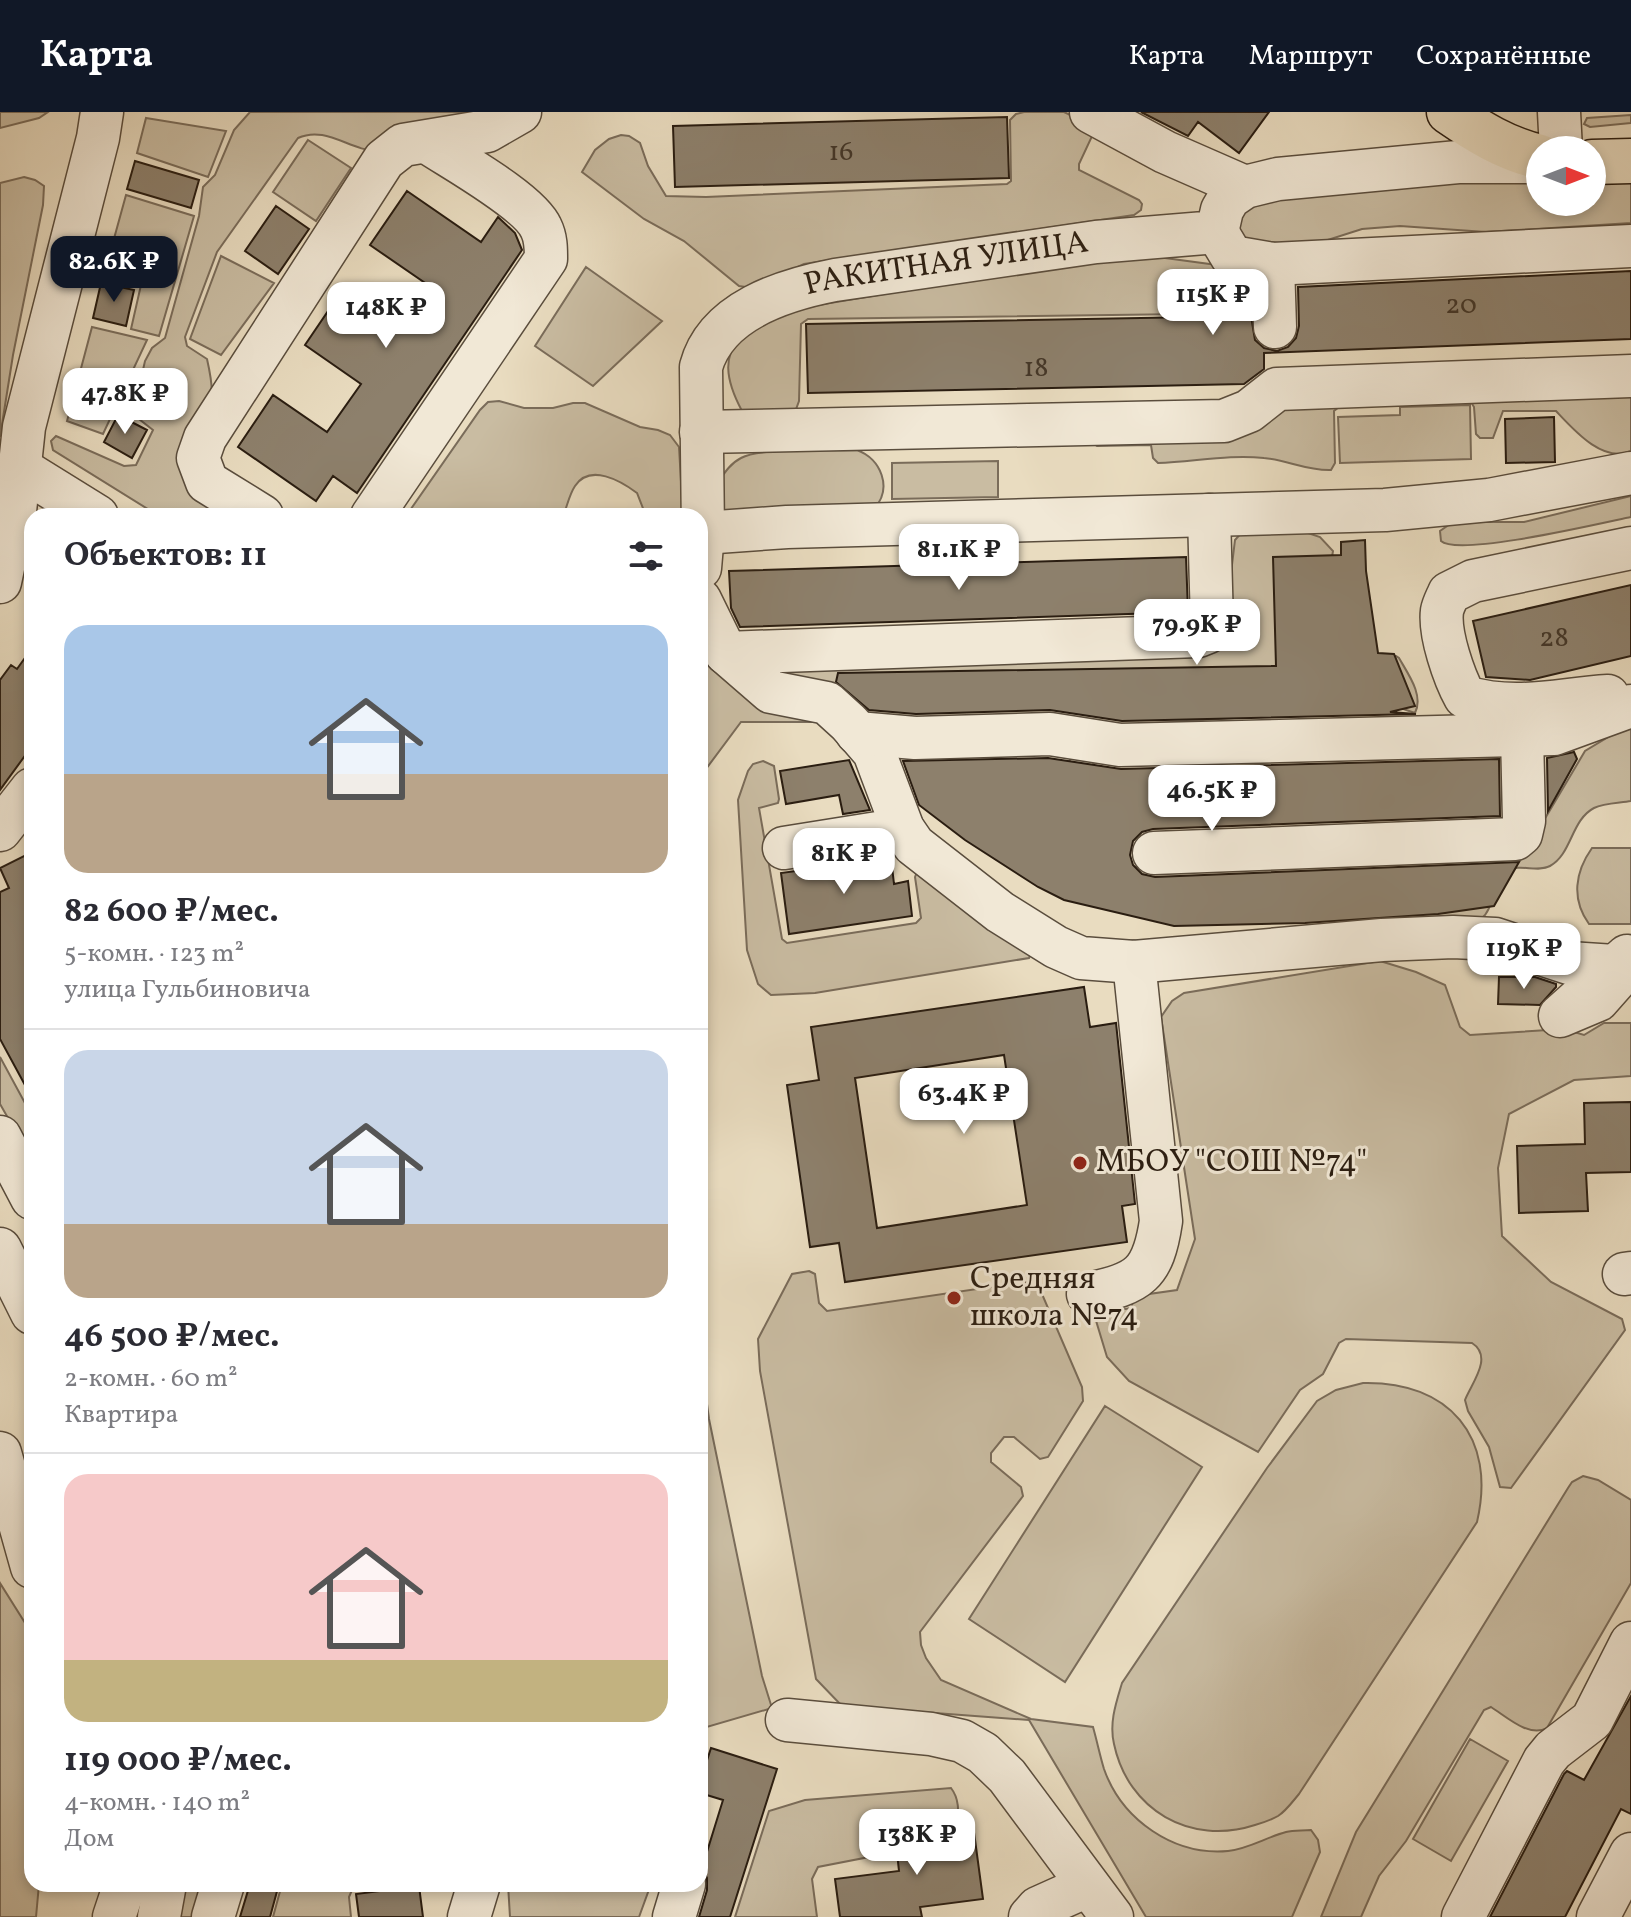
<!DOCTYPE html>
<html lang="ru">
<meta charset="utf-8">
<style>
body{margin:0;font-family:Vollkorn,serif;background:#f7f7f7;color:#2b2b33;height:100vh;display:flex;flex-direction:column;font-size:30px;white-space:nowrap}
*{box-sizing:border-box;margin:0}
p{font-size:26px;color:#7c7c81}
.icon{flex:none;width:44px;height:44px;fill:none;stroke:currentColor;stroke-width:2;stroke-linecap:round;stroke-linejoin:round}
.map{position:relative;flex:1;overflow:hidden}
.drawer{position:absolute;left:24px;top:396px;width:684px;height:1384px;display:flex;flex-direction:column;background:#fff;border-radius:24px;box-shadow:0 4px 12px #0003}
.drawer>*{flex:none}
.needle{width:52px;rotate:90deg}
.tools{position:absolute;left:1526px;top:24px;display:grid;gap:16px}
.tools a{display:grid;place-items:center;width:80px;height:80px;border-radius:50%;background:#fff;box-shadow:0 4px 12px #0003;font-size:40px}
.price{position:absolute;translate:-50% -68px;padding:0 18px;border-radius:16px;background:#fff;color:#222;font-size:26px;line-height:52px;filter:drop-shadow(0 2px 4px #0008)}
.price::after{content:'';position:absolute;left:50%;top:48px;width:24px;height:18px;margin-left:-12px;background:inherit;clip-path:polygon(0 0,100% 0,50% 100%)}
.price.current{background:#111827;color:#fff}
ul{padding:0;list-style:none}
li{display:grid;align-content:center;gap:16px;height:424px;padding:0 40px}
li+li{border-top:2px solid #e1e1e2}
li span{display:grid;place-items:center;height:248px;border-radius:24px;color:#555}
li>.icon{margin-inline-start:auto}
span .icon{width:144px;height:144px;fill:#fffc;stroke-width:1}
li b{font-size:34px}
h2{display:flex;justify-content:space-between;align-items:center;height:96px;padding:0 40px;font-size:34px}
header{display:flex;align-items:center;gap:48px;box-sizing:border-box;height:112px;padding:0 40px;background:#111827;color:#fff}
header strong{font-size:38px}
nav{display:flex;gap:44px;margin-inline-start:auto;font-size:28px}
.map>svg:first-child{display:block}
.green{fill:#c9bca2;stroke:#7a6c5a;stroke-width:2}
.building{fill:#8d806c;stroke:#2a1d11;stroke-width:2;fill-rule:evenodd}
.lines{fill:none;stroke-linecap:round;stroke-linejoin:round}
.minor-casing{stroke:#5a4d3d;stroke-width:45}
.major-casing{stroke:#2a1d11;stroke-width:47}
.minor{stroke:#f1e8d6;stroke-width:42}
.major{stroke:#e9dcc0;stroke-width:44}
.poi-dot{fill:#8f2418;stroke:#f1e8d6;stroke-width:3}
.labels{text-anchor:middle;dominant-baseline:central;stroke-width:6;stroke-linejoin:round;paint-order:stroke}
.number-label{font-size:28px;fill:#433628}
.street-label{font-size:32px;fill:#2a1d11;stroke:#f1e8d6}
.poi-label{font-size:32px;fill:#2a1d11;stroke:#f1e8d6;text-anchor:start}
</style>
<header>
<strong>Карта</strong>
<nav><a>Карта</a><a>Маршрут</a><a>Сохранённые</a></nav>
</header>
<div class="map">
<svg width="1631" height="1805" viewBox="0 0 1631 1805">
<rect width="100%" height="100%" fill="#e9dcc0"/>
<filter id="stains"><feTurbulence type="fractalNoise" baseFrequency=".0025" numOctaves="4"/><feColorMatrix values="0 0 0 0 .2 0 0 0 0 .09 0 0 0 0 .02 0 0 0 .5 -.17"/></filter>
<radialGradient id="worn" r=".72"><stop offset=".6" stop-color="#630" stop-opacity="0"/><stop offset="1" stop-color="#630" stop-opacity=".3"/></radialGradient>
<path class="green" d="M 0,0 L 48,0 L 39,6 L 0,16 Z
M 250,0 L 481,0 L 378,39 C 350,39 326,13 298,26 L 217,140 L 185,225 L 187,234 L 207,247 C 216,287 213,288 195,323 L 239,404 L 159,404 L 53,338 L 51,329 L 56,324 L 124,354 L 136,353 L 153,318 L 139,307 L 134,297 L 145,249 L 152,236 L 165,226 L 199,104 L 203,75 L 215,63 L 234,18 Z
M 1024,0 L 1064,0 L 1092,13 L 1094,20 L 1079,52 L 1079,58 L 1139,88 L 1142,92 L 1141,98 L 1134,103 L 804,152 L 752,176 L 739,174 L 684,129 L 644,107 L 582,60 L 595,38 L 609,27 L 621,23 L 629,24 L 640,31 L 648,54 L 666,84 L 706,85 L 1007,72 L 1011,69 L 1010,8 L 1016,2 Z
M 1631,3 L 1631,11 L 1590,15 L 1584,12 L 1587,6 Z
M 146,6 L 226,19 L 208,65 L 137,41 Z
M 308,28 L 351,56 L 316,109 L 273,80 Z
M 1631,60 L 1631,111 L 1486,120 L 1400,114 L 1362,117 L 1309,134 L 1248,130 L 1236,122 L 1237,100 L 1266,86 L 1443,70 L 1540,66 L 1540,90 L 1592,90 L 1592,63 Z
M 24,65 L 35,68 L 44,74 L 43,93 L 13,243 L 0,325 L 0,71 Z
M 126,83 L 194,104 L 159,224 L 131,217 L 141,173 L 104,163 Z
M 221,144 L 274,171 L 221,243 L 190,227 Z
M 1101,146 L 1165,146 L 1254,158 L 1263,201 L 808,207 L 801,212 L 799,289 L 795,300 L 742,299 C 705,230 748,214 806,195 Z
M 586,155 L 662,209 L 593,274 L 535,234 Z
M 92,215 L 147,228 L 103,322 L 67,309 Z
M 1631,272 L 1631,339 C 1603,352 1573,317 1556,299 L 1503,299 L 1493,326 L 1480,326 L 1476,322 L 1474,295 L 1471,290 L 1339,295 L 1334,299 L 1335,351 L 1331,358 C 1308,359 1287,348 1264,346 C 1229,342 1193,350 1158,351 L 1153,346 L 1151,333 L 1097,334 L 1093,331 L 1272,290 Z
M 499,289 L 524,296 L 553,296 L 573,291 L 585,291 L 640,315 L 658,318 L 670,323 L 679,335 L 683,404 L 646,404 L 637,381 C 621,369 590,351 575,374 C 569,383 567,395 563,404 L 406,404 L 480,298 L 488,290 Z
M 1470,293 L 1471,347 L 1340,351 L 1338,305 L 1400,303 L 1400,295 Z
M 857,338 C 881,347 893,376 874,397 L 725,407 L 719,369 C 725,360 731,351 741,346 C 761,335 830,339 857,338 Z
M 998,349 L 998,385 L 892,387 L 892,351 Z
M 1631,384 L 1631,405 C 1602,411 1458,445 1441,429 L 1440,419 L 1453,410 L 1524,410 Z
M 1243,419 L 1302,419 L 1320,425 L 1333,439 L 1332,445 L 1371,545 L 1396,544 L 1399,546 C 1408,562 1424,583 1415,601 L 1377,588 L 1251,605 L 1122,613 L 875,609 L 757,555 L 1097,538 L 1227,494 L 1235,428 Z
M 700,540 L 717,552 L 819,605 L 816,610 L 741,610 L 700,665 Z
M 1631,615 L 1631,689 C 1620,691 1604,691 1594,696 C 1571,708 1572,742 1550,754 C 1537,761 1520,751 1507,759 C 1490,770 1496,795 1481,807 L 1174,810 L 1065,785 L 970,723 L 970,713 L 978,706 L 1061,687 L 1067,683 L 1070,646 L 1075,643 L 1089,646 L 1094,652 L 1096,740 L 1103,752 L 1115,756 L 1521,739 L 1527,737 L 1585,639 L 1620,618 Z
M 763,649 L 774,654 L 779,687 L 778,691 L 759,696 L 782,827 L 787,831 L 916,811 L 921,806 L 915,765 L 918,757 L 1032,839 L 1029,846 L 815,881 L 771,883 L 758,872 L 747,838 L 738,688 L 748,659 L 753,652 Z
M 1592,736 L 1631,736 L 1631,812 L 1589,812 C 1571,787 1575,760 1592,736 Z
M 1380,849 L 1416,860 L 1445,873 L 1460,915 L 1470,923 L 1564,917 L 1584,923 L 1604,911 L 1631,911 L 1631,964 L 1574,968 L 1509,1002 L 1498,1056 L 1502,1124 L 1551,1170 L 1622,1207 L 1625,1218 L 1511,1376 L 1500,1375 L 1489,1335 L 1468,1299 L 1465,1288 C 1471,1272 1494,1245 1472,1231 L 1346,1227 L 1339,1231 L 1323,1262 L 1300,1278 L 1258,1340 L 1129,1269 L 1107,1245 L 1094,1202 L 1131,1196 L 1135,1184 L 1177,1178 L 1195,1127 L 1161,905 L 1172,889 L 1184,881 Z
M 0,945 L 32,1004 L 32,1048 L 0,992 Z
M 809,1159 L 815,1162 L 819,1191 L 827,1199 L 1025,1170 L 1039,1175 L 1082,1275 L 1083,1289 L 1048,1345 L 1040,1347 L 1014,1325 L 1004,1325 L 991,1341 L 991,1350 L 1021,1375 L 1023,1384 L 920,1520 L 921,1533 L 926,1546 L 941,1568 L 1031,1607 L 1093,1615 C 1097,1629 1100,1644 1104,1657 C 1122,1708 1174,1744 1228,1739 C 1248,1737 1267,1725 1286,1720 C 1294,1718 1303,1719 1311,1718 L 1318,1728 L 1320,1740 L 1292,1805 L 1146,1805 L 1029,1608 L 842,1594 L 816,1567 L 760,1259 L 758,1227 L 792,1162 Z
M 700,1240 L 709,1307 L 762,1564 L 772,1596 L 700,1617 Z
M 1363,1271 C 1449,1269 1497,1325 1477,1410 L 1299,1682 C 1293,1689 1286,1699 1278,1704 C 1271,1708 1262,1711 1255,1713 C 1190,1734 1128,1698 1114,1632 C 1109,1611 1116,1591 1122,1571 L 1267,1356 L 1317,1289 L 1336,1278 Z
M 1105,1294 L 1202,1355 L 1065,1570 L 969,1507 Z
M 1583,1364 L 1598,1368 L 1631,1388 L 1631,1471 L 1547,1616 C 1529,1626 1507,1605 1491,1595 L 1484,1598 L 1406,1729 L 1379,1764 L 1361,1805 L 1321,1805 L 1356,1720 L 1568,1376 L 1572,1370 Z
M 0,1471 L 32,1522 L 32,1772 L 39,1772 L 36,1805 L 0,1805 Z
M 1470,1627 L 1508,1649 L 1451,1749 L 1413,1727 Z
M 951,1676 C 958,1685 961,1701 954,1711 L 888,1716 L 879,1733 L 869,1745 L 818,1755 L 812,1767 L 817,1805 L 735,1805 L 769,1699 L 805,1688 Z
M 176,1772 L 211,1772 L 202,1805 L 172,1805 Z
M 282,1772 L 375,1772 L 352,1778 L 349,1785 L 351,1805 L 273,1805 Z
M 508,1772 L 651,1772 L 639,1805 L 510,1805 Z"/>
<path class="building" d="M 1141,0 L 1269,0 L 1239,41 L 1198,10 L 1188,24 Z
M 1007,5 L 1009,66 L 675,75 L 673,14 Z
M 135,49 L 199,68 L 191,96 L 127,77 Z
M 407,79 L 481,130 L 498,105 L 515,121 L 522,138 L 357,381 L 333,364 L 316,389 L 238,335 L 273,283 L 327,320 L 361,272 L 305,233 L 341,180 L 396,218 L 428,173 L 370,133 Z
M 276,94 L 309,117 L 278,162 L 245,139 Z
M 1631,159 L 1631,227 L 1264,241 L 1264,257 L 1244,272 L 808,281 L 806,212 L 1251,204 L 1255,228 L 1264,236 L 1277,239 L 1288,235 L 1296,226 L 1299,214 L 1298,175 Z
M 101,171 L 134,178 L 126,214 L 93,206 Z
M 118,303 L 147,318 L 132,346 L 104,330 Z
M 1554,305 L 1555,350 L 1506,351 L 1505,307 Z
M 1365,428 L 1366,459 L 1378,541 L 1394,542 L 1415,594 L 1390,600 L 1416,602 L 1122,609 L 1050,598 L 916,602 L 869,598 L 836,570 L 838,561 L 1276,554 L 1273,445 L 1341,443 L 1341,430 Z
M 1186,445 L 1188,500 L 740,515 L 731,496 L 729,459 Z
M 1631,473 L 1631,544 L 1530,568 L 1486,565 L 1473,509 Z
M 32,536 L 32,634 L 0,678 L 0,568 L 11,553 L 17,557 Z
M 1574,640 L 1577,647 L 1548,699 L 1547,646 Z
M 1048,646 L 1121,657 L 1499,647 L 1500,704 L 1153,717 L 1142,720 L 1133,729 L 1130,743 L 1133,753 L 1142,762 L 1155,765 L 1519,750 L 1494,794 L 1438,802 L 1305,811 L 1174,814 L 1064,788 L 1038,775 L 965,728 L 919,693 L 903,649 Z
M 849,648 L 870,698 L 843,702 L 839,683 L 786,692 L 780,659 Z
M 32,740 L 32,986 L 0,927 L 0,780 L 9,776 L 0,756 Z
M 891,746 L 894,772 L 908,769 L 912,804 L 789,822 L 781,761 Z
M 1499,865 L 1535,865 L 1556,872 L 1556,875 L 1540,893 L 1498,892 Z
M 1084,875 L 1090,915 L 1116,911 L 1135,1092 L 1122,1094 L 1127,1130 L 845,1170 L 839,1131 L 810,1135 L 787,973 L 819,968 L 811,915 ZM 1004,943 L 1027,1093 L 877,1116 L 855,966 Z
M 1631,990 L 1631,1060 L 1586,1061 L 1588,1099 L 1519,1101 L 1517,1034 L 1585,1032 L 1584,991 Z
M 1631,1584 L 1631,1702 L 1621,1697 L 1565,1805 L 1490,1805 L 1564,1662 L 1567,1659 L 1584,1668 Z
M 711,1636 L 777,1657 L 730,1805 L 699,1805 L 707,1778 L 707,1766 L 702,1756 L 723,1688 L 700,1681 L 700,1670 Z
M 973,1713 L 983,1787 L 920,1795 L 922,1805 L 840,1805 L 835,1767 L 899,1759 L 895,1723 Z
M 250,1772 L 279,1772 L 270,1805 L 240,1805 Z
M 419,1774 L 423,1805 L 359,1805 L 356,1782 Z"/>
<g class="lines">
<g class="minor-casing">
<g id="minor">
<path d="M 1091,0 L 1165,40 L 1245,75"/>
<path d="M 1559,0 L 1561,38"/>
<path d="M 1217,120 L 1232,145 L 1273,152 L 1631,134"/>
<path d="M 1273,152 L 1275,215"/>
<path d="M 701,320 L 1224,309 L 1249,299 L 1277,277 L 1631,264"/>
<path d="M 18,355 L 97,404"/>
<path d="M 262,404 L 207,370 L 198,346 L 205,326 L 384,48 L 403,33 L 487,19 L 520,0"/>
<path d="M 372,404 L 546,147 C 546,136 546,126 541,116 C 529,89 454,48 427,30"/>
<path d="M 703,421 L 787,415 L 1385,398 L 1489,388 L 1631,361"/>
<path id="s1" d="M 700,456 L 703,421 L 701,255 C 716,199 783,178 835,168 L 1096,130 L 1217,120 L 1222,98 L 1229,86 L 1245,75 L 1278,67 L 1458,50 L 1540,50"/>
<path d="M 0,470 L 15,399 L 24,315 L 98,26 L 102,0"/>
<path d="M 700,488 L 726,541 L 771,580 L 827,591 L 849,611 L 874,640 L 903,717 L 914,733 L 1000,800 L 1056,835 L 1081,846 L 1134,850 L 1382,828 L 1453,825 L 1495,827 L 1569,851 L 1631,855"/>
<path d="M 726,541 L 1198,524 L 1208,520 L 1212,512 L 1209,403"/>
<path d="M 1608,584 C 1557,587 1517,600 1465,585 C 1454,565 1439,522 1442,499 C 1443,493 1447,486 1449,481 L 1473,469 L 1631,436"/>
<path d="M 857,621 L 915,626 L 1050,622 L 1120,633 L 1554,622 L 1631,594"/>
<path d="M 0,718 L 32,677"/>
<path d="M 784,736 L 903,717"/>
<path d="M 1154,741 L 1515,727 L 1521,722 L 1524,709 L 1522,622"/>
<path d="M 1627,855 L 1598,888 L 1560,904 L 1627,844"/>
<path d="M 0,1025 L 32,1086"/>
<path d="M 0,1137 L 32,1201"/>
<path d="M 1624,1162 L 1631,1161"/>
<path d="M 1088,1182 C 1139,1171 1153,1163 1161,1109 L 1134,850"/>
<path d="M 0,1341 L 32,1455"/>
<path d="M 787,1608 L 931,1622 L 962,1629 L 983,1641 L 1007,1664 L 1112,1805"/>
<path d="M 114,1805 L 125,1772"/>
<path d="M 159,1805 L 165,1772"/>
<path d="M 213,1805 L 223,1772"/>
<path d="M 469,1805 L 479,1772"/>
<path d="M 674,1805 L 684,1772"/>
<path d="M 1030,1805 L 1038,1796 L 1087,1774"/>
<path d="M 1463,1805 L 1544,1649 L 1553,1638 L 1592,1608 L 1631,1531"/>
<path d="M 1598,1805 L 1631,1742"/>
</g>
</g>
<g class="major-casing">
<path id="major" d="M 1449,0 C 1478,20 1506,37 1540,45
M 1592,50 L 1631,49"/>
</g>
<use href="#minor" class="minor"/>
<use href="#major" class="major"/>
</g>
<g class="poi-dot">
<circle cx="1080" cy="1051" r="8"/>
<circle cx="954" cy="1186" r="8"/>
</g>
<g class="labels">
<g class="number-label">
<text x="841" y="40">16</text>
<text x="1461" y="193">20</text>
<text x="1036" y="256">18</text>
<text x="1554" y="526">28</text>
</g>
<g class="street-label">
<text stroke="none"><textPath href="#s1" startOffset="482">РАКИТНАЯ УЛИЦА</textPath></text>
</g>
<g class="poi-label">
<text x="1096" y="1051">МБОУ "СОШ №74"</text>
<text x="970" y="1168">Средняя<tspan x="970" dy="37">школа №74</tspan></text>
</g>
</g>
<rect width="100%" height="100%" filter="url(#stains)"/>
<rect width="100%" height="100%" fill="url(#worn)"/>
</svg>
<div class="tools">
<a><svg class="needle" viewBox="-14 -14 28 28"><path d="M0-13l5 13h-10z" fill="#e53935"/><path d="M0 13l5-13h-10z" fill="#7c7c81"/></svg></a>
</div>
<b class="price current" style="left:114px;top:192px">82.6K ₽</b>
<b class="price" style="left:1213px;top:225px">115K ₽</b>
<b class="price" style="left:386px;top:238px">148K ₽</b>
<b class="price" style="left:125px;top:324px">47.8K ₽</b>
<b class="price" style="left:959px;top:480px">81.1K ₽</b>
<b class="price" style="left:1197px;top:555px">79.9K ₽</b>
<b class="price" style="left:1212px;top:721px">46.5K ₽</b>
<b class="price" style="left:844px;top:784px">81K ₽</b>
<b class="price" style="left:1524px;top:879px">119K ₽</b>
<b class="price" style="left:964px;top:1024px">63.4K ₽</b>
<b class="price" style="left:917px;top:1765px">138K ₽</b>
<section class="drawer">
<h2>Объектов: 11<svg class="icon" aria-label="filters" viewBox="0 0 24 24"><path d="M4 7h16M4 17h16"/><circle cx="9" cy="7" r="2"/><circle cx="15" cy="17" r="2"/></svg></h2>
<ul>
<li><span style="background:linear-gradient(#a9c7e8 60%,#b9a48a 0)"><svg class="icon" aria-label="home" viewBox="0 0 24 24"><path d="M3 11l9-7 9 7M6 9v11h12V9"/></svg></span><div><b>82 600 ₽/мес.</b><p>5-комн. · 123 m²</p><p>улица Гульбиновича</p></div></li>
<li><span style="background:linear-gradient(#c9d6e8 70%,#b9a48a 0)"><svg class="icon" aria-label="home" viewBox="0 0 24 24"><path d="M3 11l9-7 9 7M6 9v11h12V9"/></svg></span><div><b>46 500 ₽/мес.</b><p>2-комн. · 60 m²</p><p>Квартира</p></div></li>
<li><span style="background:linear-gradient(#f6c9c9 75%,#c2b280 0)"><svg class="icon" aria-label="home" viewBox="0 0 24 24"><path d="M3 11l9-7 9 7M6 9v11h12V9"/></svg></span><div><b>119 000 ₽/мес.</b><p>4-комн. · 140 m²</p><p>Дом</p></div></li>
</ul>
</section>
</div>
